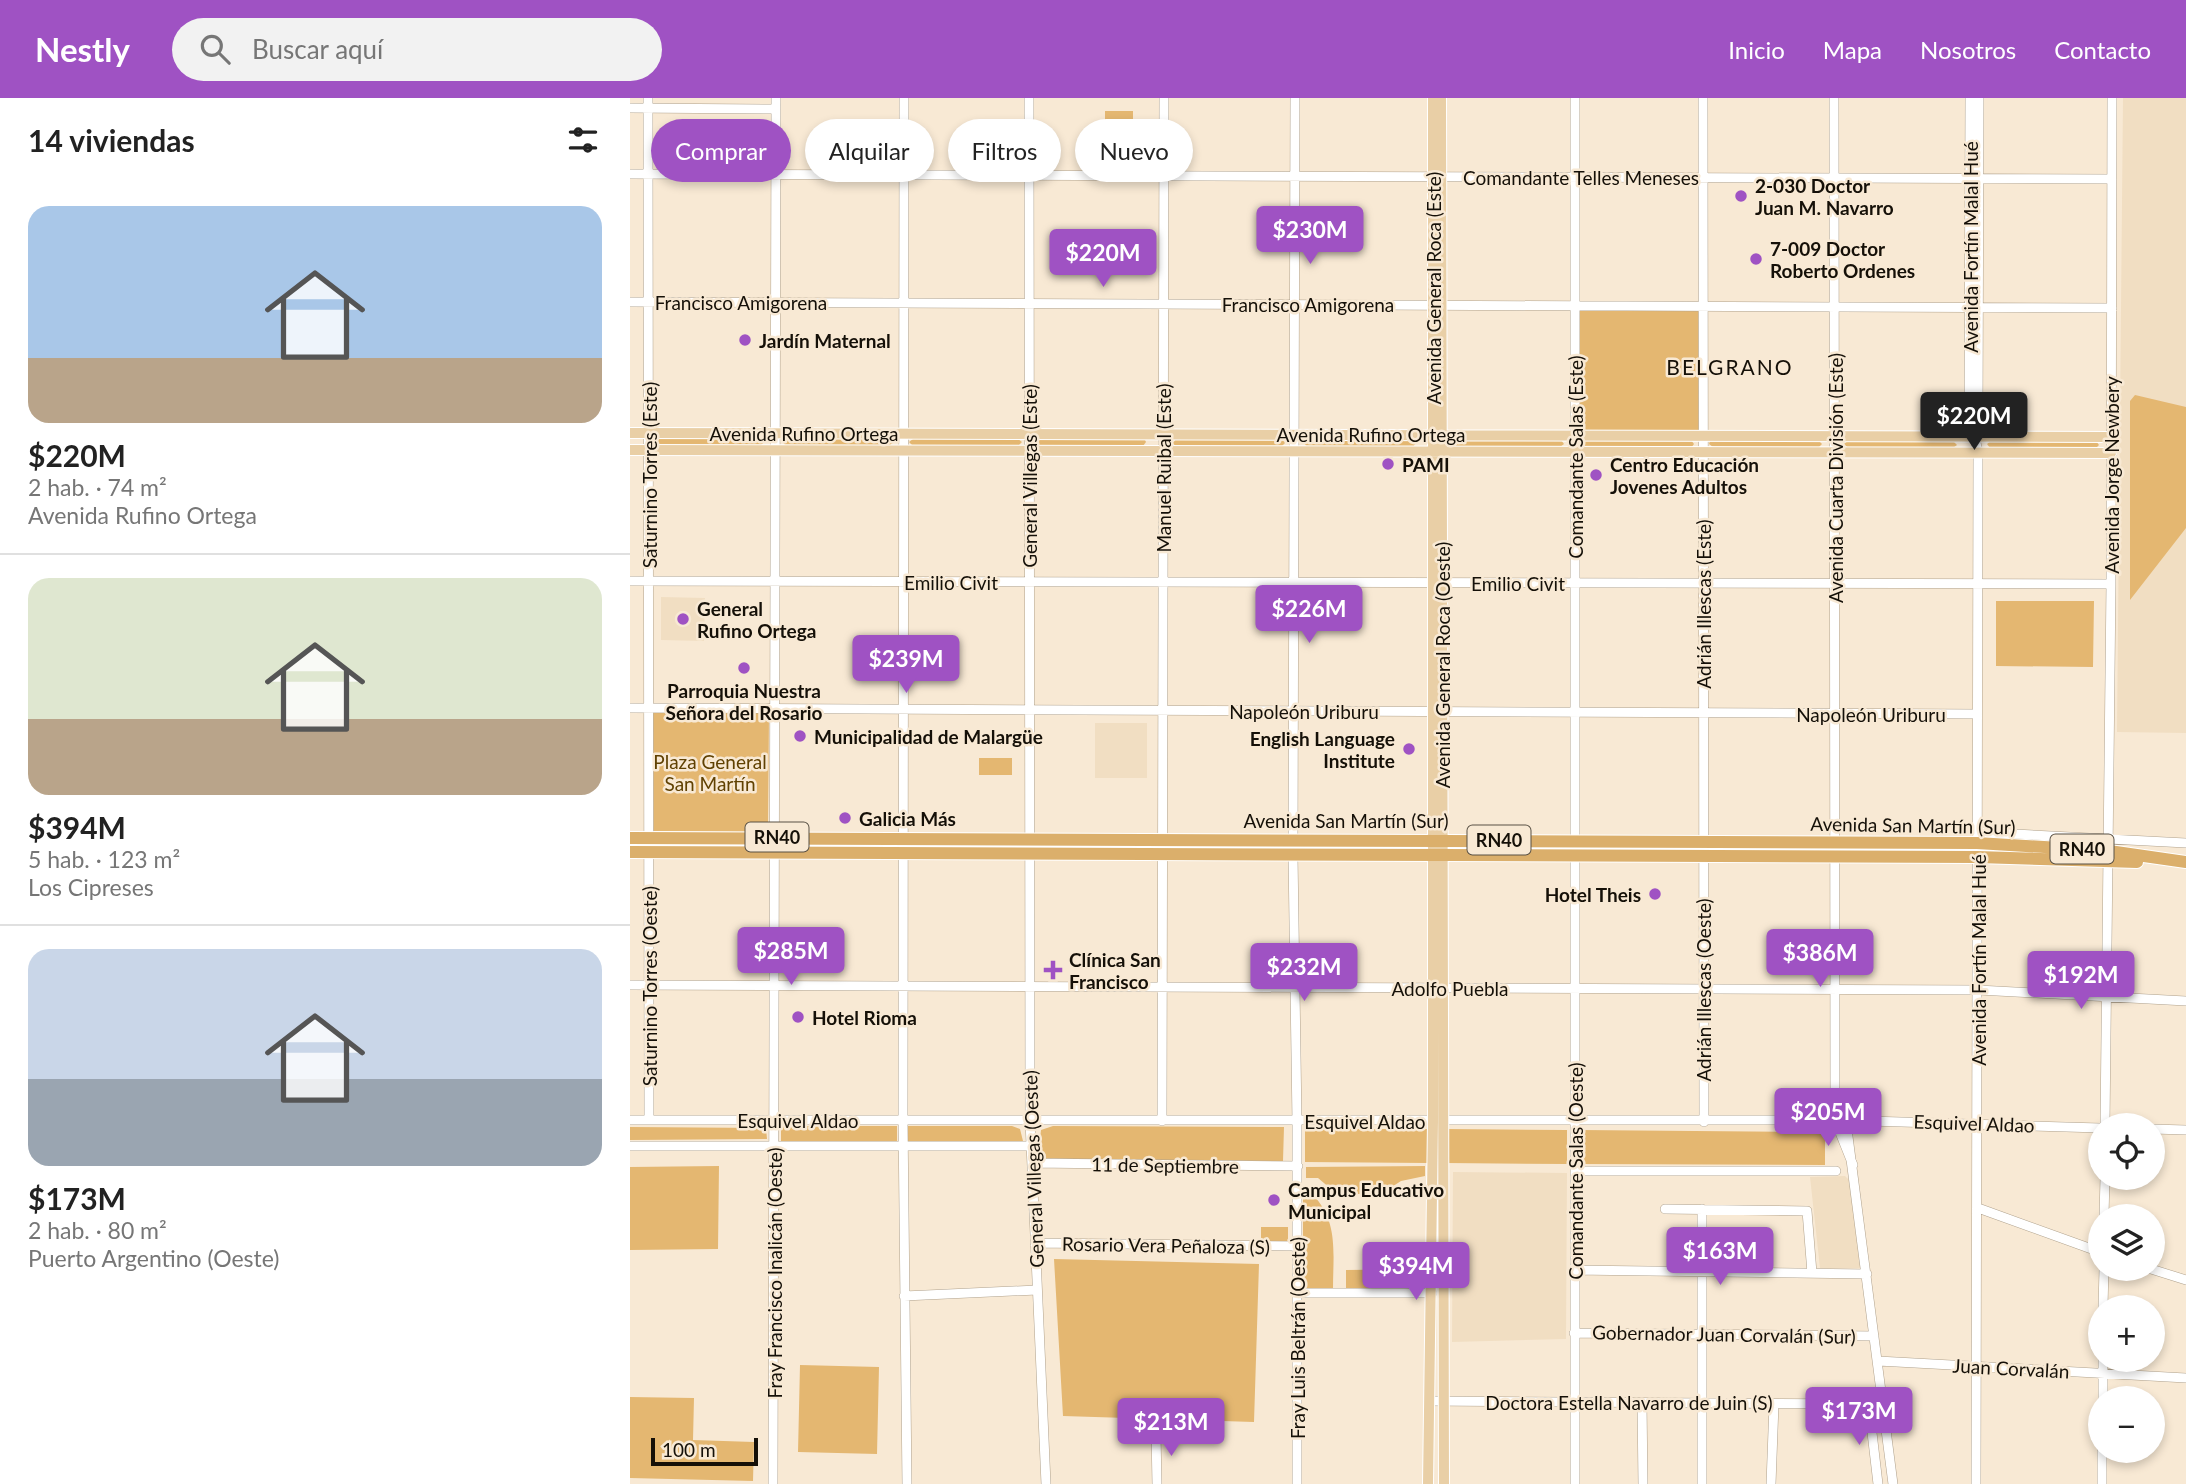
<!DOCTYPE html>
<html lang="es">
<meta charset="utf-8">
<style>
body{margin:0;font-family:Lato,sans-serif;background:#f2f2f2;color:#222;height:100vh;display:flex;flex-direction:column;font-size:26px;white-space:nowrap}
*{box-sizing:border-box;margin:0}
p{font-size:23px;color:#767676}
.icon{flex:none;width:38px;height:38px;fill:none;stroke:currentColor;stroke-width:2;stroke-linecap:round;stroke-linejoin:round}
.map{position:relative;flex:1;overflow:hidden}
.details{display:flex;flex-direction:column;background:#fff;width:630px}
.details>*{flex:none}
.top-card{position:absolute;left:21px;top:21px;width:665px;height:63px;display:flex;gap:14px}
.buttons{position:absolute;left:1458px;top:1015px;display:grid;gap:14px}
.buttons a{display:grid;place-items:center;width:77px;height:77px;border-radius:50%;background:#fff;box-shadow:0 4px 10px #0003;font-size:35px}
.scale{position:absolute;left:21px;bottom:18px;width:107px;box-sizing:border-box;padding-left:7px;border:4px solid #151008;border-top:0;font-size:19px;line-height:24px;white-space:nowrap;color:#151008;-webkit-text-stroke:5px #f8e9d4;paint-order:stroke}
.price{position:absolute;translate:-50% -60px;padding:0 16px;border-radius:7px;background:#9f52c3;color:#fff;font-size:23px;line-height:46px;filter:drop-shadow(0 2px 4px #0008)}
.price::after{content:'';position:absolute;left:50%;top:42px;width:21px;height:16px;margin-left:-10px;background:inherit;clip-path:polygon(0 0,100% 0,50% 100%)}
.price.selected{background:#222;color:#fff}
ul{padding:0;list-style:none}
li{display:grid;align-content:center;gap:14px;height:371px;padding:0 28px}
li+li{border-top:2px solid #e0e0e0}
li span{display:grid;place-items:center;height:217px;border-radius:21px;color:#555}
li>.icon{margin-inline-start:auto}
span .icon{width:126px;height:126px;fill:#fffc;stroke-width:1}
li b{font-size:30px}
h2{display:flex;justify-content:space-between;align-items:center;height:84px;padding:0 28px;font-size:30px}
.tag{padding:0 24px;border-radius:32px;background:#fff;box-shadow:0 4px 10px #0003;font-size:24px;line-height:63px}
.tag.selected{background:#9f52c3;color:#fff}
header{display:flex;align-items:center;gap:42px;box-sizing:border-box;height:98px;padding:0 35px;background:#9f52c3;color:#fff}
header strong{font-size:33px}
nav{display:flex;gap:38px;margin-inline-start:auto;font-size:24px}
.search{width:490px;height:63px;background:#f2f2f2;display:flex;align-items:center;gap:18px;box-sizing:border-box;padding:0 24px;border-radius:38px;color:#767676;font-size:26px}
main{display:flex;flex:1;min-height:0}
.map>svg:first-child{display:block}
.built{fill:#f1dec2}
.green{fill:#e4b771}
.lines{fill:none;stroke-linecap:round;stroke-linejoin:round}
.minor-casing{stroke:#b0a28d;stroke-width:10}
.major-casing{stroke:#fff;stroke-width:12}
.highway-casing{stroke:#fff;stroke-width:14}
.minor{stroke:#fff;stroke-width:9}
.major{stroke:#e9cfa6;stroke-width:10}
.highway{stroke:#dbaf6b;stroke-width:12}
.poi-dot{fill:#9f52c3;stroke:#f8e9d4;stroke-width:2.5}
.labels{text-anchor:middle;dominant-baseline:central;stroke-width:5;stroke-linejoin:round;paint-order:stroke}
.shield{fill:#f8e9d4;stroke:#595145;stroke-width:2}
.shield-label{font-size:18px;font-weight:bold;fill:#151008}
.street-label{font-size:19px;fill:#151008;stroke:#f8e9d4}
.poi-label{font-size:19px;font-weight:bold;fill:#151008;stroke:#f8e9d4;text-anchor:start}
.park-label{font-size:19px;fill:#604102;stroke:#f8e9d4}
.neighbourhood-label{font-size:21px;letter-spacing:2px;fill:#151008;stroke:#f8e9d4}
</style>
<header>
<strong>Nestly</strong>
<div class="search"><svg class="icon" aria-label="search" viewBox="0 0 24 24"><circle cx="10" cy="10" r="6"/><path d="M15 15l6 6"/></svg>Buscar aquí</div>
<nav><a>Inicio</a><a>Mapa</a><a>Nosotros</a><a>Contacto</a></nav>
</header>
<main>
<section class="details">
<h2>14 viviendas<svg class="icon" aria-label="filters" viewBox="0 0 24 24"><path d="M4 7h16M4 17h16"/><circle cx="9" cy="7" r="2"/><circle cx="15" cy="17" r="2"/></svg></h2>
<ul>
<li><span style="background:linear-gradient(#a9c7e8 70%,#b9a48a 0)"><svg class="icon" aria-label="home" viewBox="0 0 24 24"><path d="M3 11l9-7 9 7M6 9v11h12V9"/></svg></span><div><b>$220M</b><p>2 hab. · 74 m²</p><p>Avenida Rufino Ortega</p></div></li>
<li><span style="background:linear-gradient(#dfe7d0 65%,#b9a48a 0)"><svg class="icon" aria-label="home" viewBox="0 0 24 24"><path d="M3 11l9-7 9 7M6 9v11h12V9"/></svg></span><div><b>$394M</b><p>5 hab. · 123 m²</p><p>Los Cipreses</p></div></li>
<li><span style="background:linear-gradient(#c9d6e8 60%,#9aa5b1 0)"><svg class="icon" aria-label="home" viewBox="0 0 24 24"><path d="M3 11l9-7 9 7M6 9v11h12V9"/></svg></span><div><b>$173M</b><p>2 hab. · 80 m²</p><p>Puerto Argentino (Oeste)</p></div></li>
</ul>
</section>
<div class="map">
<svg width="1556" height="1386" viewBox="0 0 1556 1386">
<rect width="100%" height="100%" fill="#f8e9d4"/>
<path class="built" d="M 1493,0 L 1556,0 L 1556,635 L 1487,634 Z
M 31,499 L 75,500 L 74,543 L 31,542 Z
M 465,625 L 517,625 L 517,680 L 465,680 Z
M 823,1074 L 937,1075 L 936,1241 L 822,1244 Z
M 1215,1078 L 1219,1082 L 1231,1170 L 1190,1170 L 1180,1079 Z"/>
<path class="green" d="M 475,13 L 503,13 L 503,28 L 475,28 Z
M 945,208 L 1073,208 L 1073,336 L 946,336 Z
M 1505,297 L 1556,309 L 1556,430 L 1500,502 L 1500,303 Z
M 26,339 L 132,340 L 135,343 L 131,347 L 26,347 L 23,343 Z
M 155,340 L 261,340 L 264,344 L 260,347 L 155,347 L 152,343 Z
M 283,341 L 388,341 L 392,344 L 388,348 L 283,348 L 279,344 Z
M 405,341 L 515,342 L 516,344 L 513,348 L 407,348 Z
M 546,341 L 652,341 L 655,345 L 651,349 L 546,349 L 543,345 Z
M 678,341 L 783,341 L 786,345 L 783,349 L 677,349 L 674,345 Z
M 825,342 L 931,342 L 934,346 L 930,349 L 825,349 L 822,345 Z
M 956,342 L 1061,342 L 1064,346 L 1061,350 L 955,350 L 952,346 Z
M 1188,342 L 1192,346 L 1188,350 L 1083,349 L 1079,346 L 1080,343 Z
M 1218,343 L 1323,343 L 1327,347 L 1323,350 L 1218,350 L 1214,346 Z
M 1361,343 L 1466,343 L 1469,347 L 1466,350 L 1360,350 L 1357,346 Z
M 1366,503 L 1464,503 L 1463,569 L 1366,568 Z
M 23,615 L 139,615 L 138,734 L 23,733 Z
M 349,660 L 382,660 L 382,677 L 349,677 Z
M 151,1028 L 267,1028 L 267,1043 L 151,1043 Z
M 277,1028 L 382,1028 L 390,1031 L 393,1043 L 277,1043 Z
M 423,1028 L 654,1029 L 653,1063 L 408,1061 L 411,1032 Z
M 0,1029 L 136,1030 L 137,1041 L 0,1042 Z
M 675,1031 L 797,1031 L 797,1065 L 675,1064 Z
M 816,1031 L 937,1032 L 937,1066 L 816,1065 Z
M 950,1032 L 1195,1034 L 1195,1067 L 950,1066 Z
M 89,1068 L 88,1151 L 0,1152 L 0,1069 Z
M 795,1068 L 795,1078 L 771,1083 L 751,1096 L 707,1096 L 688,1080 L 676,1080 L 676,1069 Z
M 673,1096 L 682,1096 C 709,1123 703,1155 703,1191 L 673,1191 Z
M 631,1129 L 658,1129 L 658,1145 L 631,1145 Z
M 424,1161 L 629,1166 L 624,1324 L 433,1318 Z
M 797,1171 L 797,1191 L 716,1191 L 716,1172 Z
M 170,1267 L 249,1269 L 247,1356 L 168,1354 Z
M 0,1299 L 64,1300 L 63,1342 L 124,1344 L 123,1383 L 0,1380 Z"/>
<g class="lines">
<g class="minor-casing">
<path id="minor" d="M 18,0 L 19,1022
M 274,0 L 273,1023 L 277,1386
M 399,0 L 400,1023 L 416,1386
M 665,0 L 663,758 L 667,1023 L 667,1386
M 1073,0 L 1074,1024
M 1204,0 L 1205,1022 L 1223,1067
M 1340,0 L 1339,325 L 1345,339 L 1348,324 L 1349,0
M 0,10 L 146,11
M 0,76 L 1482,81
M 0,204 L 1482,210
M 1345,339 L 1348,355 L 1346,1386
M 0,483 L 1481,486
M 0,610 L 1347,616
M 1347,734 L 1556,745
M 0,887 L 1348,892 L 1556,903
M 0,1022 L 1205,1022 L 1470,1030
M 532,1023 L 534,0
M 1216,1023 L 1263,1386
M 1475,1027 L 1481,486 L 1482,0
M 1522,1031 L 1556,1032
M 0,1048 L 401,1048
M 402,1065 L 668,1068
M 945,1073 L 1206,1073
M 1348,1110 L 1470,1154
M 1035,1111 L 1177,1113 L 1182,1175
M 1474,1118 L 1475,1080
M 405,1145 L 668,1148
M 1521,1171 L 1556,1182
M 944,1172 L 1237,1176
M 668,1195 L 802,1195
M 274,1198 L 407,1192
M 1473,1209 L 1474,1171
M 944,1235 L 1244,1238
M 1248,1263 L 1556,1280
M 1473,1300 L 1473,1262
M 800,1303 L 1236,1306 L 1239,1309 L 1248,1386
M 1012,1305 L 1013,1386
M 526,1335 L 527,1386
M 143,1386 L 146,0
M 945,1386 L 945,0
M 1072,1386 L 1072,1111
M 1141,1386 L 1144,1306
M 1472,1386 L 1472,1353"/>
</g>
<g class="major-casing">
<path id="major" d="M 811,0 L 814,1386
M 0,335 L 1481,339
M 0,352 L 1481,355
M 798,1386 L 803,1023 L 803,0"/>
</g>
<g class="highway-casing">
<path id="highway" d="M 0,740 L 1347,745 L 1479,753 L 1556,764
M 0,754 L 1347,759 L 1507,764"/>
</g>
<use href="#minor" class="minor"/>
<use href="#major" class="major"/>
<use href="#highway" class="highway"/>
</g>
<g class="poi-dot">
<circle cx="1111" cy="98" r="7"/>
<circle cx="1126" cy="161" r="7"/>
<circle cx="115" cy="242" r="7"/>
<circle cx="758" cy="366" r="7"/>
<circle cx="966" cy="377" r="7"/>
<circle cx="53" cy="521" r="7"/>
<circle cx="114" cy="570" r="7"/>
<circle cx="170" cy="638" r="7"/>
<circle cx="779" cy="651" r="7"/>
<circle cx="215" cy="720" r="7"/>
<circle cx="1025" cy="796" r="7"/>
<path d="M419.5 861.5h7v7h7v7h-7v7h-7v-7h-7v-7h7z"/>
<circle cx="168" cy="919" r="7"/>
<circle cx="644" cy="1102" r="7"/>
</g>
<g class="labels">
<g class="shield">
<rect x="115.5" y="724.5" width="63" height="29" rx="5"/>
<rect x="837.5" y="727.5" width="63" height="29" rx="5"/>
<rect x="1420.5" y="736.5" width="63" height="29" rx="5"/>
</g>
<g class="shield-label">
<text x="147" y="739">RN40</text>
<text x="869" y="742">RN40</text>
<text x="1452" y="751">RN40</text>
</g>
<g class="street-label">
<text x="951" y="79">Comandante Telles Meneses</text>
<text transform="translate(1340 149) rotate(-90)">Avenida Fortín Malal Hué</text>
<text transform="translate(803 190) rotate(-90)">Avenida General Roca (Este)</text>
<text x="111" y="204">Francisco Amigorena</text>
<text x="678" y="206">Francisco Amigorena</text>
<text x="174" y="335">Avenida Rufino Ortega</text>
<text x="741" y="336">Avenida Rufino Ortega</text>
<text transform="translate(945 359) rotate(-90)">Comandante Salas (Este)</text>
<text transform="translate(533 370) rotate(-90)">Manuel Ruibal (Este)</text>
<text transform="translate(19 377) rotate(-90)">Saturnino Torres (Este)</text>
<text transform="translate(1481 377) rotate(-90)">Avenida Jorge Newbery</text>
<text transform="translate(399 378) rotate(-90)">General Villegas (Este)</text>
<text transform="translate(1205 380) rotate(-90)">Avenida Cuarta División (Este)</text>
<text x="321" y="484">Emilio Civit</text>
<text x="888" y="485">Emilio Civit</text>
<text transform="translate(1073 506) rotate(-90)">Adrián Illescas (Este)</text>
<text transform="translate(812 567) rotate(-90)">Avenida General Roca (Oeste)</text>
<text x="674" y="613">Napoleón Uriburu</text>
<text x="1241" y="616">Napoleón Uriburu</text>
<text x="716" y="722">Avenida San Martín (Sur)</text>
<text transform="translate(1283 727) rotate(1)">Avenida San Martín (Sur)</text>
<text transform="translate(1348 862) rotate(-90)">Avenida Fortín Malal Hué</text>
<text transform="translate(19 888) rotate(-90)">Saturnino Torres (Oeste)</text>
<text x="820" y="890">Adolfo Puebla</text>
<text transform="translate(1073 892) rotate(-90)">Adrián Illescas (Oeste)</text>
<text x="168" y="1022">Esquivel Aldao</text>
<text x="735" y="1023">Esquivel Aldao</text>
<text transform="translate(1344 1025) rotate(2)">Esquivel Aldao</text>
<text transform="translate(535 1067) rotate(1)">11 de Septiembre</text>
<text transform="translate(403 1071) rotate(-92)">General Villegas (Oeste)</text>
<text transform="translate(945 1073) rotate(-90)">Comandante Salas (Oeste)</text>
<text transform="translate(536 1147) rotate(1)">Rosario Vera Peñaloza (S)</text>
<text transform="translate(144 1175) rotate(-90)">Fray Francisco Inalicán (Oeste)</text>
<text transform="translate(1094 1236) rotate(1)">Gobernador Juan Corvalán (Sur)</text>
<text transform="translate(667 1240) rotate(-90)">Fray Luis Beltrán (Oeste)</text>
<text transform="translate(1381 1270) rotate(3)">Juan Corvalán</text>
<text x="999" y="1304">Doctora Estella Navarro de Juin (S)</text>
</g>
<g class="poi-label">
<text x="1125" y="87">2-030 Doctor<tspan x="1125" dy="22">Juan M. Navarro</tspan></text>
<text x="1140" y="150">7-009 Doctor<tspan x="1140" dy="22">Roberto Ordenes</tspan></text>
<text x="129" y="242">Jardín Maternal</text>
<text x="772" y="366">PAMI</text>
<text x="980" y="366">Centro Educación<tspan x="980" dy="22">Jovenes Adultos</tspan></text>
<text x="67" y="510">General<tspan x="67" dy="22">Rufino Ortega</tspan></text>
<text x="114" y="592" text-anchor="middle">Parroquia Nuestra<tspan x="114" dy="22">Señora del Rosario</tspan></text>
<text x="184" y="638">Municipalidad de Malargüe</text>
<text x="765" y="640" text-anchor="end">English Language<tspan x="765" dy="22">Institute</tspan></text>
<text x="229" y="720">Galicia Más</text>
<text x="1011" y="796" text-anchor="end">Hotel Theis</text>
<text x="439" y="861">Clínica San<tspan x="439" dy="22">Francisco</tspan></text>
<text x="182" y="919">Hotel Rioma</text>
<text x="658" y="1091">Campus Educativo<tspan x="658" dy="22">Municipal</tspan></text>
</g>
<g class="park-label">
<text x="80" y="663">Plaza General<tspan x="80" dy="22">San Martín</tspan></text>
</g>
<g class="neighbourhood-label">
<text x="1100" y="268">BELGRANO</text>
</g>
</g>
</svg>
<div class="buttons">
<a><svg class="icon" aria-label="locate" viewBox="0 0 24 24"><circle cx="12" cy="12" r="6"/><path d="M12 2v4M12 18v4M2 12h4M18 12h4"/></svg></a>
<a><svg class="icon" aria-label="layers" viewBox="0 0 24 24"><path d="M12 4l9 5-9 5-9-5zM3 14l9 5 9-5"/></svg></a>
<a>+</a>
<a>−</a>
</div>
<div class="scale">100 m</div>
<b class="price" style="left:680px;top:168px">$230M</b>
<b class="price" style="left:473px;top:191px">$220M</b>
<b class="price selected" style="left:1344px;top:354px">$220M</b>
<b class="price" style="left:679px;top:547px">$226M</b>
<b class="price" style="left:276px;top:597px">$239M</b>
<b class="price" style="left:161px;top:889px">$285M</b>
<b class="price" style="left:1190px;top:891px">$386M</b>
<b class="price" style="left:674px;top:905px">$232M</b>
<b class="price" style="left:1451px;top:913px">$192M</b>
<b class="price" style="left:1198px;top:1050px">$205M</b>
<b class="price" style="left:1090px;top:1189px">$163M</b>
<b class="price" style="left:786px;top:1204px">$394M</b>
<b class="price" style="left:1229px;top:1349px">$173M</b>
<b class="price" style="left:541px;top:1360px">$213M</b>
<div class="top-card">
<a class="tag selected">Comprar</a>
<a class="tag">Alquilar</a>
<a class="tag">Filtros</a>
<a class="tag">Nuevo</a>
</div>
</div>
</main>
